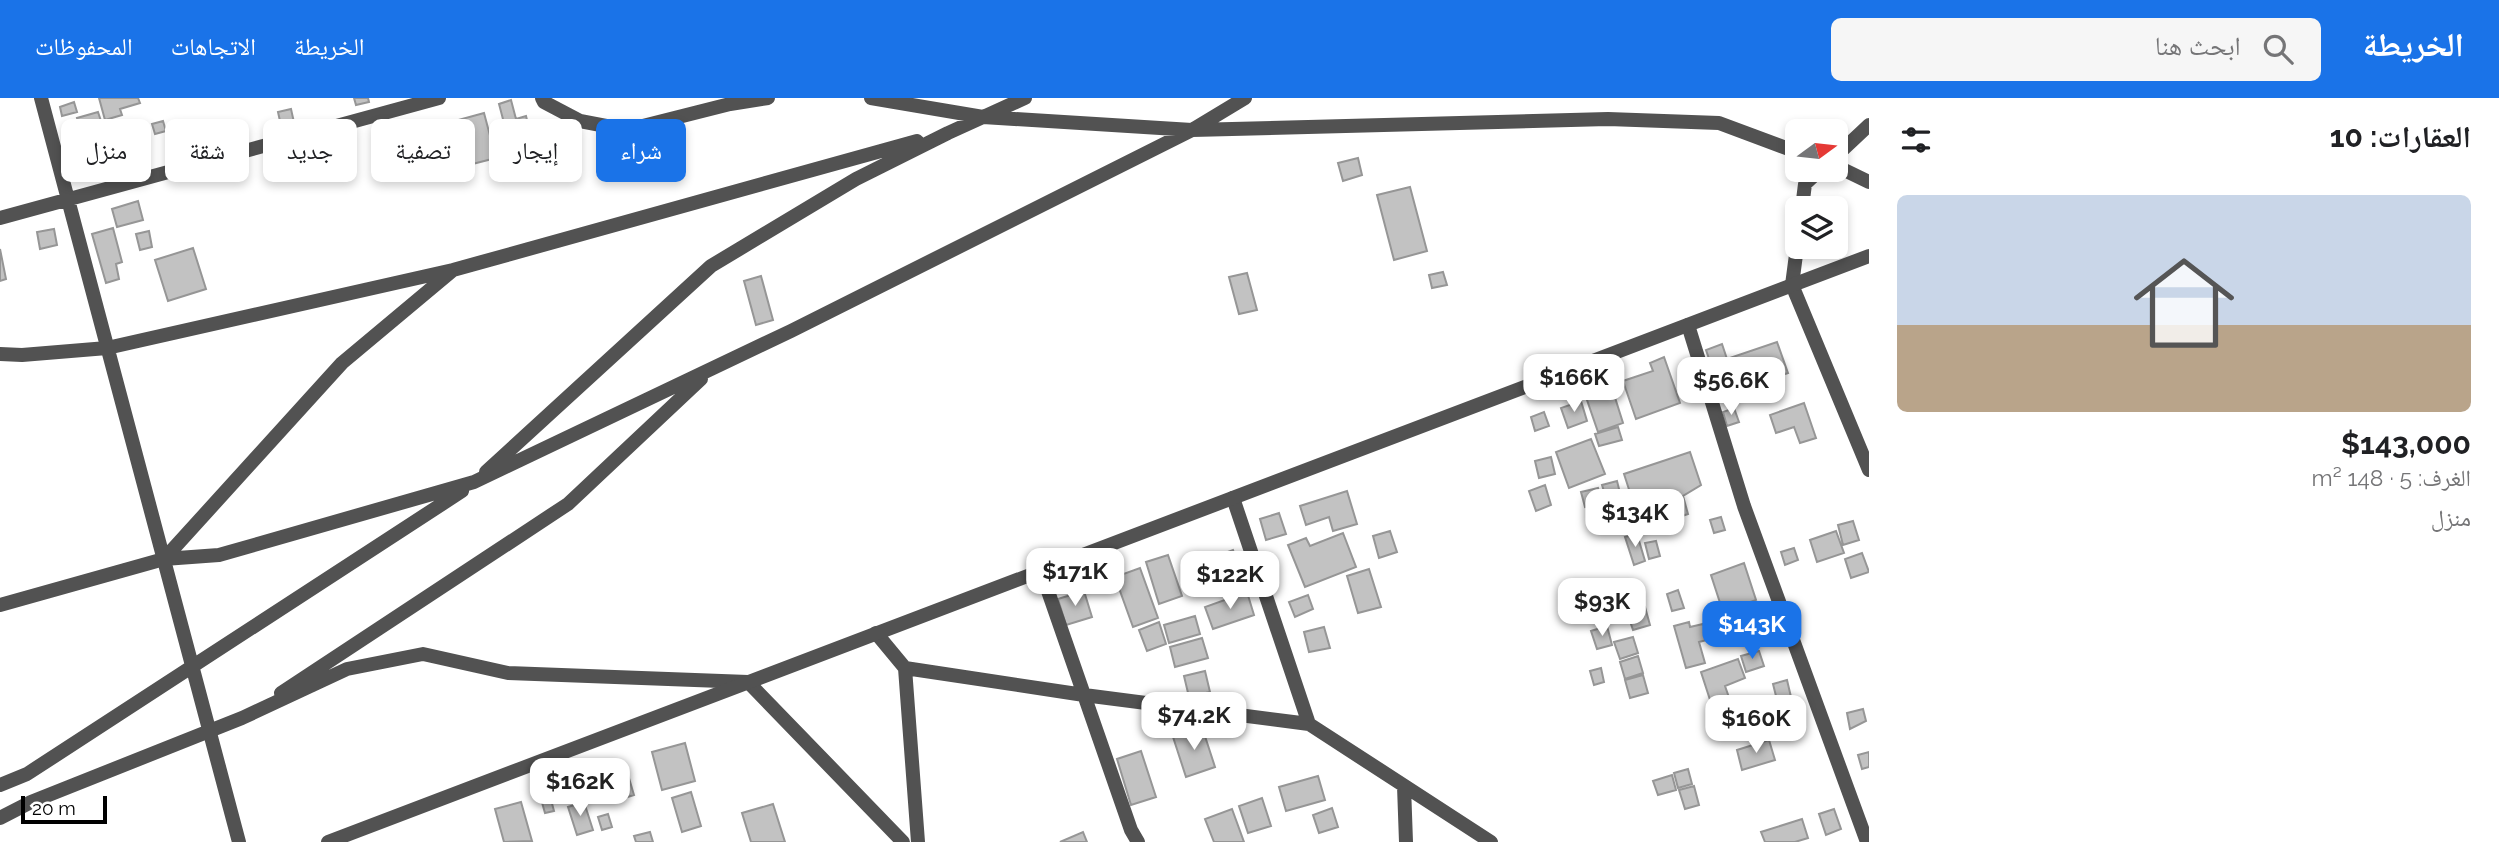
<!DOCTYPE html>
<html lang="ar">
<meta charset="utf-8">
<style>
body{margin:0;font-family:Raleway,"Noto Naskh Arabic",sans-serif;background:#f6f6f6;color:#202124;direction:rtl;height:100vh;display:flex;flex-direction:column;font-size:26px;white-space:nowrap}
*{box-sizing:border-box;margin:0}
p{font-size:23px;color:#757577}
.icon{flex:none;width:38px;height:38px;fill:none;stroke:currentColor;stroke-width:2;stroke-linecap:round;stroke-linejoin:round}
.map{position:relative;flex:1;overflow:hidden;direction:ltr}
.details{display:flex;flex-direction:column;background:#fff;width:630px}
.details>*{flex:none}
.hud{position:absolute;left:21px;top:21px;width:665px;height:63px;direction:rtl;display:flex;gap:14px}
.needle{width:46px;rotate:75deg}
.tools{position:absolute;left:1785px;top:21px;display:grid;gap:14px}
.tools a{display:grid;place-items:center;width:63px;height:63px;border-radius:10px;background:#fff;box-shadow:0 4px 10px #0003;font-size:35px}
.scale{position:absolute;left:21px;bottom:18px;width:86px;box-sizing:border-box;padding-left:7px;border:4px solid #000;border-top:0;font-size:19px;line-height:24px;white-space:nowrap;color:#000;-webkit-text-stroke:5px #fff;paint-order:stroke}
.price{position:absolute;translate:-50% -60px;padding:0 16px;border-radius:14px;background:#fff;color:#222;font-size:23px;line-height:46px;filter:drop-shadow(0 2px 4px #0008)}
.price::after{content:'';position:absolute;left:50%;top:42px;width:21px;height:16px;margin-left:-10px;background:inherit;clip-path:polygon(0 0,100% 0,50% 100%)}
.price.current{background:#1a73e8;color:#fff}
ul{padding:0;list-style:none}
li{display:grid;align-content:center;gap:14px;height:371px;padding:0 28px}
li span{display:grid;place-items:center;height:217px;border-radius:10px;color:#555}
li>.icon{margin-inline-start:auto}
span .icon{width:126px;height:126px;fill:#fffc;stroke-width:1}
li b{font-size:30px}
h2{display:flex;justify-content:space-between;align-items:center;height:84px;padding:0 28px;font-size:30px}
.pill{padding:0 24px;border-radius:10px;background:#fff;box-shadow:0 4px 10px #0003;font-size:24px;line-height:63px}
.pill.current{background:#1a73e8;color:#fff}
header{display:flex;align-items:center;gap:42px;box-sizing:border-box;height:98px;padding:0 35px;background:#1a73e8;color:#fff}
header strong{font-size:33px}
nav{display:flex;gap:38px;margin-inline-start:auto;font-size:24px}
.search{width:490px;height:63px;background:#f6f6f6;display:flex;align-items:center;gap:18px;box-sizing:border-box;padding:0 24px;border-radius:10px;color:#757577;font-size:26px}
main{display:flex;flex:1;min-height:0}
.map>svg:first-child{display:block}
.building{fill:#c2c2c2;stroke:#969696;stroke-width:2}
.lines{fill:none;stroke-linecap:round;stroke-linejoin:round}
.minor{stroke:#525252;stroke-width:14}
.tertiary{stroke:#525252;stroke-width:14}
</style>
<header>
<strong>الخريطة</strong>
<div class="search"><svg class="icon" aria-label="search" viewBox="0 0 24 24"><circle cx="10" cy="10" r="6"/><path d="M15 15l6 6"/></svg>ابحث هنا</div>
<nav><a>الخريطة</a><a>الاتجاهات</a><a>المحفوظات</a></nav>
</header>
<main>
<section class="details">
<h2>العقارات: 10<svg class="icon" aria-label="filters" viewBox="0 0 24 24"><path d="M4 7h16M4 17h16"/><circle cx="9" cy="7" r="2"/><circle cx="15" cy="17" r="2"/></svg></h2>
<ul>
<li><span style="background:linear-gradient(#c9d6e8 60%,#b9a48a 0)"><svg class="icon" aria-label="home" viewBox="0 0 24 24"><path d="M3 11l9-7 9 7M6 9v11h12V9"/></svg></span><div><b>$143,000</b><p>الغرف: 5 · 148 m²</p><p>منزل</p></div></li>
</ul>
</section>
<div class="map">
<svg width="1869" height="744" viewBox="0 0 1869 744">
<rect width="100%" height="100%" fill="#fff"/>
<path class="building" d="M 99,0 L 138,0 L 140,5 L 120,11 L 122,17 L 105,22 Z
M 354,0 L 368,0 L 369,4 L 356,7 Z
M 511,2 L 516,21 L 526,18 L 531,38 L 509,44 L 499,6 Z
M 74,4 L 77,14 L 62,18 L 60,9 Z
M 291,11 L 295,29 L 282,32 L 278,14 Z
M 98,14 L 103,29 L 82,35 L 77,20 Z
M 484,15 L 496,60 L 445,73 L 433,29 Z
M 163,23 L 166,33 L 155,36 L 152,26 Z
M 201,26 L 204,41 L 192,44 L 188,29 Z
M 518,58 L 522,72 L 505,76 L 501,63 Z
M 1358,60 L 1362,77 L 1343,83 L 1338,65 Z
M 1410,89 L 1427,153 L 1394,162 L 1377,97 Z
M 138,103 L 143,122 L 117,129 L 112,111 Z
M 113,130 L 122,164 L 116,166 L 119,181 L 106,185 L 92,136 Z
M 54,131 L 57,147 L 40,151 L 37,134 Z
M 149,133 L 152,149 L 140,152 L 136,136 Z
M 193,150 L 206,191 L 168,203 L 155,162 Z
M 0,151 L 6,181 L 0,183 Z
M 1443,174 L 1447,187 L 1432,190 L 1429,177 Z
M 1247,175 L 1257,212 L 1239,216 L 1229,179 Z
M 761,178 L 773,222 L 756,227 L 744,183 Z
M 1777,244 L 1788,275 L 1772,280 L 1767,264 L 1716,281 L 1706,252 L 1722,246 L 1727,261 Z
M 1664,259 L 1680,305 L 1636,321 L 1623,283 L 1653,273 L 1650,265 Z
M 1735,282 L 1740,296 L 1724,301 L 1719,288 Z
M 1612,290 L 1623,325 L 1598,334 L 1586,299 Z
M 1581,303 L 1587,323 L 1568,330 L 1561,310 Z
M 1804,305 L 1816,340 L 1800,345 L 1794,329 L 1776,335 L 1770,317 Z
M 1734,310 L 1739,324 L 1727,328 L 1723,314 Z
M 1544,314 L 1549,328 L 1535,333 L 1531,319 Z
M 1618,329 L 1622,342 L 1599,348 L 1595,336 Z
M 1591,341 L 1605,376 L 1569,390 L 1556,354 Z
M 1690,354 L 1701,387 L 1683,398 L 1688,416 L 1663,424 L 1658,410 L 1652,410 L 1651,405 L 1635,410 L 1624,376 Z
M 1551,359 L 1555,376 L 1539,380 L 1535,363 Z
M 1617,383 L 1621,399 L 1607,403 L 1602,387 Z
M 1545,387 L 1551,407 L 1536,413 L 1529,393 Z
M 1598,390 L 1602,405 L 1585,409 L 1581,394 Z
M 1347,393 L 1357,426 L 1333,433 L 1329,419 L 1306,427 L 1300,408 Z
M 1623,403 L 1628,420 L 1609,425 L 1604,408 Z
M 1279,415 L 1286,436 L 1266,442 L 1260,421 Z
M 1721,419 L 1725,432 L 1714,435 L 1710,422 Z
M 1853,423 L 1859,442 L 1843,447 L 1838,427 Z
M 1390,433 L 1397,454 L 1379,460 L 1373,438 Z
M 1836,433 L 1844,455 L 1817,464 L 1810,442 Z
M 1343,435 L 1356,469 L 1305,489 L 1288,447 L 1306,440 L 1310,448 Z
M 1637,436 L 1645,463 L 1634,467 L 1625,439 Z
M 1656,443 L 1660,458 L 1649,461 L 1645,445 Z
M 1794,450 L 1798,462 L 1785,467 L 1781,454 Z
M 1233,452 L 1240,471 L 1195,488 L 1187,469 Z
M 1862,455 L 1869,474 L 1851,480 L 1845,461 Z
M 1168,457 L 1182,498 L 1159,506 L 1146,464 Z
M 1744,465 L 1756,502 L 1723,514 L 1711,477 Z
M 1140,470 L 1158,520 L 1133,529 L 1115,479 Z
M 1369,471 L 1381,509 L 1358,515 L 1347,478 Z
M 1678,492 L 1684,510 L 1672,513 L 1667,496 Z
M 1084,493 L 1092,519 L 1066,527 L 1058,501 Z
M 1247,494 L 1254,517 L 1213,531 L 1205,509 Z
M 1308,497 L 1313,511 L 1295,519 L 1289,504 Z
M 1645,509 L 1650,527 L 1633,532 L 1627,514 Z
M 1195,518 L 1200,536 L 1169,545 L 1164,527 Z
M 1159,524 L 1166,546 L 1147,553 L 1139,532 Z
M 1689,524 L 1690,529 L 1703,526 L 1705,530 L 1714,527 L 1718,539 L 1699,544 L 1705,565 L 1686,570 L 1674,528 Z
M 1607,528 L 1612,547 L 1597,551 L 1591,533 Z
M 1324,529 L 1330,550 L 1309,554 L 1304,534 Z
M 1633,539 L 1638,555 L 1620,561 L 1614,544 Z
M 1202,540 L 1208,560 L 1175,569 L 1170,549 Z
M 1759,553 L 1764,568 L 1746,574 L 1741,558 Z
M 1638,558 L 1643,575 L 1625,581 L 1620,564 Z
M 1738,561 L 1745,580 L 1725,588 L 1731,605 L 1713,611 L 1701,574 Z
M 1601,570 L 1604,584 L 1594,587 L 1590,573 Z
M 1205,573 L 1210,594 L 1189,599 L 1184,578 Z
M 1643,577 L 1648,595 L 1630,600 L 1625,582 Z
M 1787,582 L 1791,599 L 1777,602 L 1773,586 Z
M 1863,611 L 1866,623 L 1850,631 L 1847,615 Z
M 1202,629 L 1215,669 L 1186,679 L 1173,639 Z
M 1769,642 L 1775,662 L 1742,672 L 1737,652 Z
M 685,645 L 695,683 L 662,692 L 652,654 Z
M 1141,653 L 1156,699 L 1131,707 L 1117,661 Z
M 1869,654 L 1869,669 L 1862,671 L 1858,657 Z
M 626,670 L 634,697 L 621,701 L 613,674 Z
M 1688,671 L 1692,686 L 1678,690 L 1674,675 Z
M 1672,677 L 1676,692 L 1658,697 L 1653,683 Z
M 1318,678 L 1325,702 L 1286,713 L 1279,689 Z
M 607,679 L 610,690 L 602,692 L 598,682 Z
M 1694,688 L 1699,707 L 1685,711 L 1679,692 Z
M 691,694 L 701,728 L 682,734 L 672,700 Z
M 550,698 L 554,713 L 545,715 L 541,701 Z
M 1262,700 L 1271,728 L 1248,735 L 1239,708 Z
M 521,704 L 532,743 L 504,744 L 495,711 Z
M 584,704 L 593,732 L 577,737 L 568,709 Z
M 773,706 L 785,744 L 751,744 L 742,715 Z
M 1332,710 L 1338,729 L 1319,735 L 1313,717 Z
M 1232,711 L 1244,744 L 1214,744 L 1205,721 Z
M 1834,711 L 1841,731 L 1826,737 L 1819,716 Z
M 608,716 L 612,729 L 602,732 L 598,719 Z
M 1802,721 L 1808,740 L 1795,744 L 1765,744 L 1761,734 Z
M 650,734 L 653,744 L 636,744 L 634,738 Z
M 1083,734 L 1087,744 L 1060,744 Z"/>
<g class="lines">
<path class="minor" d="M 41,0 L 239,744
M 542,0 L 544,4 L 580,23 L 627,32 L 730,6 L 768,0
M 871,0 L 983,19 L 1192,32 L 1608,21 L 1719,25 L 1797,54
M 1836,58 L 1869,27
M 1836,68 L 1869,84
M 1802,110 L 1805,86 L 1820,72
M 0,120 L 439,0
M 1797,149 L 1792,187 L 1869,372
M 1688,227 L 1744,408 L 1867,744
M 0,256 L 22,257 L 107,250 L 453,172 L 917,43
M 486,374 L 711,168 L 856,81 L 948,35 L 1025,0
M 1233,400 L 1309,626 L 1491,744
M 164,461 L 342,265 L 452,173
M 1041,473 L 1131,732 L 1138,744
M 0,507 L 164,461 L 219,457 L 474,384 L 791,233 L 1192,32 L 1245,0
M 876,535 L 905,570 L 918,744
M 905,570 L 1084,597 L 1309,626
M 281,595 L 568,406 L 701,281
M 0,687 L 27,676 L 462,393
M 1404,688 L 1406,744
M 0,720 L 31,704 L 242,620 L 347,571 L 423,556 L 508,575 L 748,584 L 903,744"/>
<path class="tertiary" d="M 328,744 L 1869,158"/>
</g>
</svg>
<div class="tools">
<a><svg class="needle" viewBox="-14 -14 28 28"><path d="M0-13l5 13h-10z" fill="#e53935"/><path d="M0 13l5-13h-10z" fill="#757577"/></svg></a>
<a><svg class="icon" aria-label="layers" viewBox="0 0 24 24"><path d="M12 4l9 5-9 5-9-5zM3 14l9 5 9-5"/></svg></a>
</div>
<div class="scale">20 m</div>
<b class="price" style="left:1574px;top:316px">$166K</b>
<b class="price" style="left:1731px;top:319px">$56.6K</b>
<b class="price" style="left:1635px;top:451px">$134K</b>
<b class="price" style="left:1075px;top:510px">$171K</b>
<b class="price" style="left:1230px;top:513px">$122K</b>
<b class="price" style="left:1602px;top:540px">$93K</b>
<b class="price current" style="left:1752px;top:563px">$143K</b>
<b class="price" style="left:1194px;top:654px">$74.2K</b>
<b class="price" style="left:1756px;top:657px">$160K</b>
<b class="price" style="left:580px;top:720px">$162K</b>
<div class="hud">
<a class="pill current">شراء</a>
<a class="pill">إيجار</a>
<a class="pill">تصفية</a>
<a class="pill">جديد</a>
<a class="pill">شقة</a>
<a class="pill">منزل</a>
</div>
</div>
</main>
